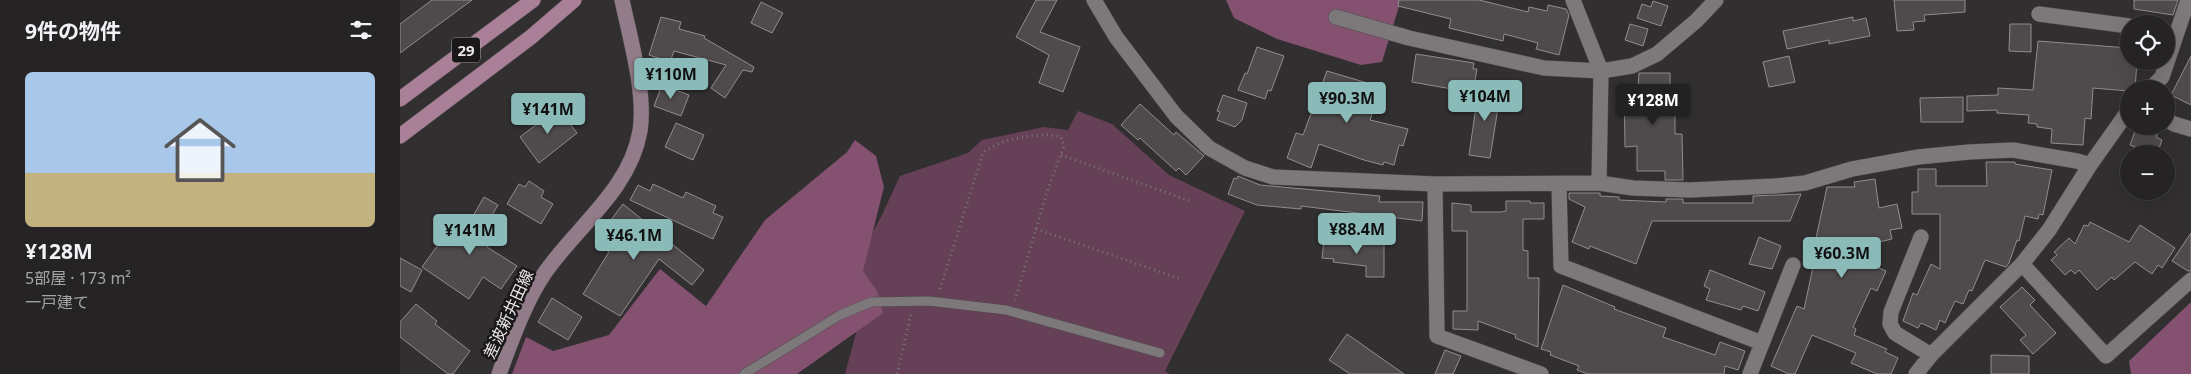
<!DOCTYPE html>
<html lang="ja">
<meta charset="utf-8">
<style>
body{margin:0;font-family:"Noto Sans","Noto Sans JP",sans-serif;background:#322f32;color:#f1f3f6;height:100vh;display:flex;flex-direction:column;font-size:19px;white-space:nowrap}
*{box-sizing:border-box;margin:0}
p{font-size:16px;color:#a4a4a7}
.icon{flex:none;width:28px;height:28px;fill:none;stroke:currentColor;stroke-width:2;stroke-linecap:round;stroke-linejoin:round}
.map{position:relative;flex:1;overflow:hidden}
.sheet{display:flex;flex-direction:column;background:#262325;width:400px}
.sheet>*{flex:none}
.controls{position:absolute;left:1720px;top:15px;display:grid;gap:10px}
.controls a{display:grid;place-items:center;width:55px;height:55px;border-radius:50%;background:#262325;box-shadow:0 5px 20px #0002,0 0 0 1px #424042;font-size:25px}
.price{position:absolute;translate:-50% -42px;padding:0 11px;border-radius:5px;background:#8bbbb9;color:#111;font-size:16px;line-height:32px;filter:drop-shadow(0 1px 2px #0008)}
.price::after{content:'';position:absolute;left:50%;top:30px;width:15px;height:11px;margin-left:-8px;background:inherit;clip-path:polygon(0 0,100% 0,50% 100%)}
.price.active{background:#222;color:#fff}
ul{padding:0;list-style:none}
li{display:grid;align-content:center;gap:10px;height:265px;padding:0 25px}
li span{display:grid;place-items:center;height:155px;border-radius:8px;color:#555}
li>.icon{margin-inline-start:auto}
span .icon{width:90px;height:90px;fill:#fffc;stroke-width:1}
li b{font-size:21px}
h2{display:flex;justify-content:space-between;align-items:center;height:60px;padding:0 25px;font-size:21px}
main{display:flex;flex:1;min-height:0}
.map>svg:first-child{display:block}
.green{fill:#664057}
.forest{fill:#845170}
.building{fill:#4f4b4d;stroke:#918d8f}
.lines{fill:none;stroke-linecap:round;stroke-linejoin:round}
.service-casing{stroke:#504d4f;stroke-width:10}
.minor-casing{stroke:#504d4f;stroke-width:16}
.secondary-casing{stroke:#504d4f;stroke-width:16}
.primary-casing{stroke:#504d4f;stroke-width:16}
.path{stroke:#787577;stroke-width:3;stroke-dasharray:1 4;stroke-linecap:butt}
.service{stroke:#7d797b;stroke-width:9}
.minor{stroke:#7d797b;stroke-width:15}
.secondary{stroke:#937c89;stroke-width:15}
.primary{stroke:#a98098;stroke-width:15}
.labels{text-anchor:middle;dominant-baseline:central;stroke-width:5;stroke-linejoin:round;paint-order:stroke}
.shield{fill:#191718;stroke:#aba9aa;stroke-width:1}
.shield-label{font-size:15px;font-weight:bold;fill:#eae7e9}
.street-label{font-size:16px;fill:#eae7e9;stroke:#191718}
</style>
<main>
<section class="sheet">
<h2>9件の物件<svg class="icon" aria-label="filters" viewBox="0 0 24 24"><path d="M4 7h16M4 17h16"/><circle cx="9" cy="7" r="2"/><circle cx="15" cy="17" r="2"/></svg></h2>
<ul>
<li><span style="background:linear-gradient(#a9c7e8 65%,#c2b280 0)"><svg class="icon" aria-label="home" viewBox="0 0 24 24"><path d="M3 11l9-7 9 7M6 9v11h12V9"/></svg></span><div><b>¥128M</b><p>5部屋 · 173 m²</p><p>一戸建て</p></div></li>
</ul>
</section>
<div class="map">
<svg width="1791" height="374" viewBox="0 0 1791 374">
<rect width="100%" height="100%" fill="#322f31"/>
<path class="green" d="M 678,111 L 712,124 L 769,175 L 845,211 L 765,371 L 770,374 L 445,374 L 462,311 L 452,270 L 482,215 L 500,176 L 568,153 L 582,140 L 644,127 L 668,130 Z"/>
<path class="forest" d="M 826,0 L 1001,0 L 982,62 L 961,65 L 877,39 L 834,18 Z
M 455,140 L 476,156 L 484,187 L 463,271 L 477,291 L 483,313 L 397,374 L 112,374 L 126,337 L 153,351 L 209,335 L 260,269 L 306,306 L 365,220 L 447,152 Z
M 1791,302 L 1791,374 L 1731,374 L 1729,361 Z"/>
<path class="building" d="M 32,0 L 72,0 L 0,53 L 0,24 Z
M 636,0 L 657,0 L 640,32 L 680,47 L 663,92 L 639,83 L 649,55 L 616,37 Z
M 999,0 L 1079,0 L 1128,12 L 1129,7 L 1147,11 L 1148,5 L 1166,9 L 1169,15 L 1159,55 L 1136,49 L 1138,43 L 1104,34 L 1103,41 L 1049,28 L 1051,19 L 998,6 Z
M 1494,0 L 1565,0 L 1565,12 L 1524,15 L 1525,21 L 1513,22 L 1514,30 L 1497,31 Z
M 1734,0 L 1778,0 L 1773,15 L 1734,9 Z
M 1253,1 L 1268,6 L 1261,26 L 1237,18 L 1242,4 L 1251,7 Z
M 361,2 L 383,13 L 372,33 L 351,23 Z
M 261,17 L 281,22 L 279,29 L 305,36 L 304,38 L 354,67 L 352,72 L 343,70 L 325,98 L 311,88 L 326,65 L 274,51 L 270,62 L 249,55 Z
M 1453,17 L 1453,21 L 1466,18 L 1470,36 L 1429,44 L 1429,40 L 1387,49 L 1383,31 Z
M 1230,24 L 1248,29 L 1243,46 L 1225,40 Z
M 1610,24 L 1631,24 L 1631,52 L 1609,51 Z
M 1638,41 L 1729,48 L 1729,61 L 1737,61 L 1735,89 L 1729,89 L 1729,91 L 1693,88 L 1691,119 L 1685,118 L 1683,145 L 1651,143 L 1652,129 L 1637,127 L 1637,124 L 1628,123 L 1629,115 L 1597,113 L 1597,110 L 1567,111 L 1567,96 L 1598,95 L 1598,88 L 1633,90 Z
M 857,47 L 884,56 L 871,91 L 868,90 L 865,99 L 838,90 L 845,73 L 847,74 Z
M 1016,54 L 1074,63 L 1073,69 L 1077,69 L 1072,98 L 1051,95 L 1052,89 L 1012,82 Z
M 1389,56 L 1395,82 L 1369,87 L 1363,62 Z
M 1791,56 L 1791,105 L 1771,95 Z
M 927,71 L 981,87 L 970,120 L 1008,129 L 1003,146 L 999,145 L 994,165 L 984,162 L 983,165 L 964,160 L 919,144 L 911,168 L 887,158 L 896,133 L 903,135 Z
M 1270,73 L 1270,106 L 1275,106 L 1275,134 L 1282,134 L 1283,180 L 1265,180 L 1265,171 L 1237,171 L 1237,146 L 1225,147 L 1224,87 L 1238,87 L 1239,73 Z
M 262,85 L 289,95 L 281,116 L 254,106 Z
M 1079,86 L 1101,89 L 1090,158 L 1069,155 Z
M 823,95 L 847,103 L 842,120 L 835,127 L 817,120 L 820,112 L 817,111 Z
M 1563,97 L 1563,122 L 1521,122 L 1520,98 Z
M 740,104 L 774,135 L 776,132 L 804,156 L 786,175 L 779,168 L 776,171 L 740,138 L 738,140 L 721,125 Z
M 158,108 L 177,133 L 139,163 L 120,137 Z
M 276,123 L 304,135 L 293,160 L 265,147 Z
M 1737,126 L 1761,127 L 1756,137 L 1762,140 L 1757,154 L 1751,154 L 1730,145 Z
M 1586,162 L 1615,162 L 1615,164 L 1652,170 L 1643,215 L 1639,214 L 1638,219 L 1625,216 L 1619,241 L 1617,240 L 1609,263 L 1606,267 L 1585,260 L 1572,291 L 1569,290 L 1563,304 L 1555,301 L 1545,323 L 1540,320 L 1536,330 L 1521,323 L 1518,328 L 1503,321 L 1513,293 L 1517,295 L 1531,264 L 1540,269 L 1540,214 L 1512,214 L 1512,192 L 1518,192 L 1518,169 L 1536,169 L 1536,186 L 1587,186 Z
M 838,176 L 860,185 L 980,196 L 979,202 L 1023,202 L 1022,221 L 901,206 L 901,209 L 857,205 L 828,194 L 834,178 L 837,179 Z
M 1475,179 L 1479,208 L 1497,204 L 1502,228 L 1490,230 L 1492,239 L 1440,251 L 1486,271 L 1477,291 L 1471,288 L 1453,327 L 1456,329 L 1454,335 L 1487,349 L 1485,352 L 1498,358 L 1491,374 L 1477,374 L 1451,363 L 1456,353 L 1412,335 L 1395,374 L 1389,374 L 1371,366 L 1397,306 L 1404,309 L 1412,272 L 1412,257 L 1427,187 L 1455,187 L 1454,182 Z
M 129,181 L 144,191 L 141,197 L 153,204 L 141,224 L 107,204 L 119,184 L 125,187 Z
M 253,184 L 283,198 L 286,192 L 316,206 L 313,213 L 323,217 L 313,239 L 230,200 L 238,185 L 250,191 Z
M 1169,193 L 1200,193 L 1200,196 L 1219,197 L 1219,200 L 1266,202 L 1266,199 L 1283,199 L 1283,203 L 1353,203 L 1353,196 L 1401,194 L 1390,221 L 1252,221 L 1236,264 L 1190,246 L 1189,249 L 1172,242 L 1185,207 L 1169,199 Z
M 84,197 L 98,205 L 83,230 L 94,236 L 87,247 L 117,266 L 101,289 L 83,277 L 69,299 L 22,267 L 43,238 L 51,243 L 66,219 L 70,221 Z
M 1106,201 L 1130,201 L 1130,203 L 1144,203 L 1144,219 L 1123,219 L 1123,250 L 1128,251 L 1128,278 L 1139,278 L 1138,347 L 1115,338 L 1116,335 L 1078,321 L 1078,330 L 1053,329 L 1053,311 L 1067,311 L 1067,231 L 1052,231 L 1052,203 L 1071,205 L 1071,212 L 1101,212 L 1106,211 Z
M 223,204 L 304,270 L 292,285 L 259,259 L 220,316 L 183,294 L 209,252 L 203,248 L 215,231 L 207,225 Z
M 1690,222 L 1729,242 L 1740,225 L 1775,248 L 1762,268 L 1758,265 L 1752,274 L 1735,262 L 1714,280 L 1712,277 L 1697,290 L 1679,270 L 1675,274 L 1671,270 L 1665,275 L 1651,260 L 1657,255 L 1654,252 L 1669,238 L 1675,244 L 1684,225 L 1688,226 Z
M 1791,233 L 1791,271 L 1788,271 L 1772,261 Z
M 1359,237 L 1381,246 L 1372,269 L 1349,264 Z
M 932,239 L 984,244 L 984,277 L 966,277 L 966,266 L 933,262 L 934,259 L 922,258 L 924,241 L 932,242 Z
M 0,258 L 22,270 L 11,292 L 0,286 Z
M 1310,270 L 1365,292 L 1358,311 L 1343,306 L 1341,310 L 1306,300 L 1310,289 L 1304,286 Z
M 1163,285 L 1215,307 L 1214,309 L 1266,328 L 1263,337 L 1315,355 L 1320,342 L 1345,351 L 1338,370 L 1325,366 L 1324,374 L 1188,374 L 1177,370 L 1179,366 L 1150,355 L 1151,352 L 1141,349 Z
M 1622,287 L 1635,300 L 1630,305 L 1656,333 L 1633,354 L 1620,340 L 1626,335 L 1600,307 Z
M 152,298 L 182,317 L 168,340 L 138,322 Z
M 16,304 L 37,321 L 35,324 L 70,351 L 53,374 L 48,374 L 0,337 L 0,322 Z
M 947,334 L 1004,374 L 950,374 L 929,360 Z
M 1045,350 L 1061,356 L 1053,374 L 1035,374 Z
M 1591,355 L 1629,356 L 1629,374 L 1591,374 Z"/>
<g class="lines">
<g class="service-casing">
<path id="service" d="M 344,374 L 440,315 L 471,302 L 529,301 L 606,310 L 760,353"/>
</g>
<g class="minor-casing">
<path id="minor" d="M 694,0 L 716,37 L 776,116 L 809,148 L 845,168 L 873,177 L 1035,184 L 1199,183 L 1233,188 L 1290,190 L 1375,186 L 1405,183 L 1452,169 L 1518,157 L 1569,152 L 1613,150 L 1677,161 L 1690,165
M 1173,0 L 1201,71 L 1199,183
M 1639,14 L 1729,26
M 936,17 L 1009,38 L 1144,68 L 1201,71 L 1232,66 L 1257,54 L 1296,21 L 1316,0
M 1750,89 L 1762,77 L 1788,0
M 1766,119 L 1774,124 L 1791,129
M 1035,184 L 1037,336 L 1141,374
M 1159,184 L 1161,266 L 1362,343
M 1521,237 L 1491,312 L 1490,324 L 1495,333 L 1531,355
M 1622,264 L 1706,356 L 1791,280
M 1350,374 L 1393,265
M 1516,374 L 1531,355 L 1622,264 L 1649,230 L 1690,165 L 1729,110"/>
</g>
<g class="secondary-casing">
<path id="secondary" d="M 99,374 C 111,342 125,302 144,274 C 176,227 230,190 240,131 C 246,93 230,38 222,0"/>
</g>
<g class="primary-casing">
<path id="primary" d="M 0,99 L 133,0
M 0,136 L 131,37 L 174,0"/>
</g>
<path class="path" d="M 661,155 L 793,202
M 636,229 L 781,279
M 540,289 L 583,153 C 599,139 640,131 661,137 L 664,146 L 647,192 L 615,300
M 497,374 L 511,314"/>
<use href="#service" class="service"/>
<use href="#minor" class="minor"/>
<use href="#secondary" class="secondary"/>
<use href="#primary" class="primary"/>
</g>
<g class="labels">
<rect class="shield" x="52" y="37.5" width="28" height="25" rx="4"/>
<g class="shield-label">
<text x="66" y="50">29</text>
</g>
<g class="street-label">
<text transform="translate(108 314) rotate(-65)">差波新井田線</text>
</g>
</g>
</svg>
<div class="controls">
<a><svg class="icon" aria-label="locate" viewBox="0 0 24 24"><circle cx="12" cy="12" r="6"/><path d="M12 2v4M12 18v4M2 12h4M18 12h4"/></svg></a>
<a>+</a>
<a>−</a>
</div>
<b class="price" style="left:271px;top:100px">¥110M</b>
<b class="price" style="left:1085px;top:122px">¥104M</b>
<b class="price" style="left:947px;top:124px">¥90.3M</b>
<b class="price active" style="left:1253px;top:126px">¥128M</b>
<b class="price" style="left:148px;top:135px">¥141M</b>
<b class="price" style="left:957px;top:255px">¥88.4M</b>
<b class="price" style="left:70px;top:256px">¥141M</b>
<b class="price" style="left:234px;top:261px">¥46.1M</b>
<b class="price" style="left:1442px;top:279px">¥60.3M</b>
</div>
</main>
